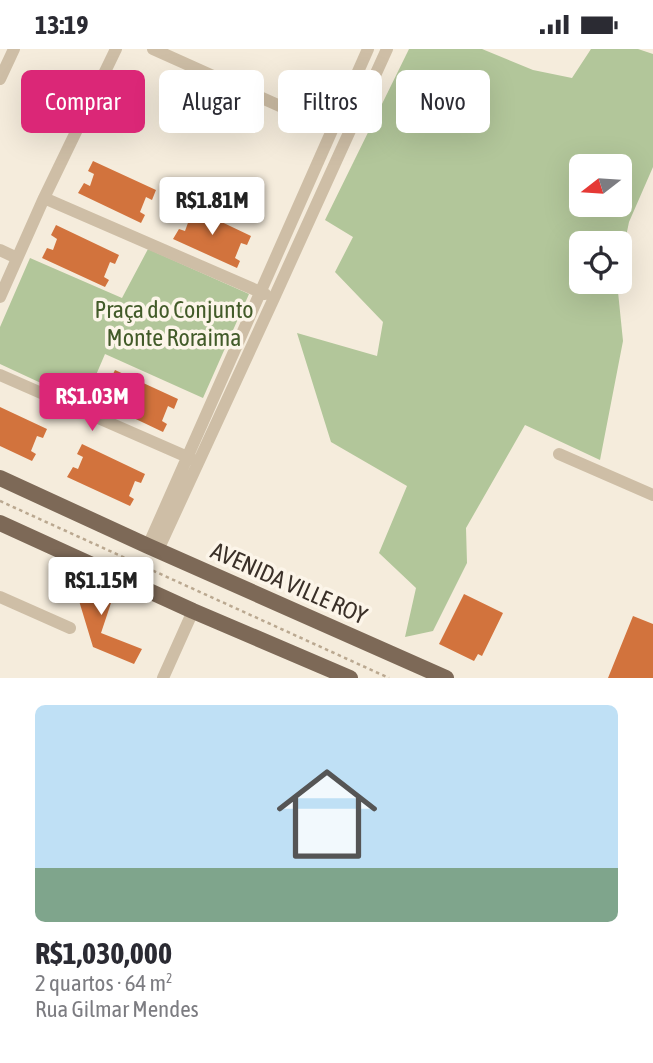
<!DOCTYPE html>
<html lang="pt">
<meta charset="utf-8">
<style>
body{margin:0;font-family:"Asap Condensed",sans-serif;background:#f7f7f7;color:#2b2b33;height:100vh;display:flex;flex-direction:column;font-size:26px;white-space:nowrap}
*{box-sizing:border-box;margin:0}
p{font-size:23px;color:#7c7c81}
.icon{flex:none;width:38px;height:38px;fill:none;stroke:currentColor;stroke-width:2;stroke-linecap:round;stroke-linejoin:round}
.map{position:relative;height:629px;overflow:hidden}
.drawer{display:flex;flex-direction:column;background:#fff;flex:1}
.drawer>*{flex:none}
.top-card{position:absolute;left:21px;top:21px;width:612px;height:63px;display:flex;gap:14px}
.needle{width:46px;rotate:253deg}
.fabs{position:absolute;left:569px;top:105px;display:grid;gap:14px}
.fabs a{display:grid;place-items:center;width:63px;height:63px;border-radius:10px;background:#fff;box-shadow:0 7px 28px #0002;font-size:35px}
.price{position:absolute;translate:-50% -60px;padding:0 16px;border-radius:7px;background:#fff;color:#222;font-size:23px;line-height:46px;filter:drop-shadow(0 2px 4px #0008)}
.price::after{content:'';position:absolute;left:50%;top:42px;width:21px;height:16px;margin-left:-10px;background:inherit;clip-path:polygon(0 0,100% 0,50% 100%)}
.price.on{background:#db2777;color:#fff}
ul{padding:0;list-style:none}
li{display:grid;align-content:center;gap:14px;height:371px;padding:0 35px}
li+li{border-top:2px solid #e1e1e2}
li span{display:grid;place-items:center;height:217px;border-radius:10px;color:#555}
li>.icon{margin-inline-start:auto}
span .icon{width:126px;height:126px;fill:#fffc;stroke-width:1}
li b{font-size:30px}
.tag{padding:0 24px;border-radius:10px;background:#fff;box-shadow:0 7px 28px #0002;font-size:24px;line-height:63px}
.tag.on{background:#db2777;color:#fff}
.status{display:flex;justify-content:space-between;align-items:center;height:49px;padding:0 35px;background:#fff;direction:ltr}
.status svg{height:19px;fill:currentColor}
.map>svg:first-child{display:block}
.green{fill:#b2c69a;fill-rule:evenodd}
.building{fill:#d2733d}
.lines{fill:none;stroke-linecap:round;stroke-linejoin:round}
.path{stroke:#baa890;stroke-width:2.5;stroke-dasharray:3.5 3.5;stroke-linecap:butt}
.minor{stroke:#cebea6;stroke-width:12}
.major{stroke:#7d6957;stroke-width:16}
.labels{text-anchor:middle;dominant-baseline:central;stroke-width:7;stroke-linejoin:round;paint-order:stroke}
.park-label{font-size:24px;fill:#425b29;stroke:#fcf5e9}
.street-label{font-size:24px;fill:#3a3028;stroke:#fcf5e9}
</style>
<div class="status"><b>13:19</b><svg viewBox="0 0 49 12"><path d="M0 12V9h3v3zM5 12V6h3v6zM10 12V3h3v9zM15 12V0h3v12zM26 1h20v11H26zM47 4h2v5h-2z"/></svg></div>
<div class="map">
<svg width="653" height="629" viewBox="0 0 653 629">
<rect width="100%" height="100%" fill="#f5ecdc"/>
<path class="green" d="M 409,0 L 482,0 L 533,21 L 572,29 L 591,0 L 638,0 L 653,5 L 653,118 L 629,173 L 620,217 L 620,194 L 581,194 L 581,233 L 617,233 L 623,292 L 600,411 L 525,376 L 466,479 L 467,514 L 433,582 L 405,588 L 416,539 L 379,504 L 407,437 L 331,393 L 297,284 L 377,307 L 383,273 L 335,223 L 353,188 L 325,171 ZM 620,117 L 620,156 L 581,156 L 581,117 Z
M 148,200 L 249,245 L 203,349 L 105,305 L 84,354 L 0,315 L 0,278 L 30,209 L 122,249 Z"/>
<path class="building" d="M 93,112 L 156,141 L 152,151 L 146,148 L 140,163 L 145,166 L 141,174 L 78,144 L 84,134 L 90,137 L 94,125 L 88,122 Z
M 188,157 L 251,187 L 247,196 L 241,194 L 235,209 L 240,212 L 237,219 L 173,190 L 179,180 L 185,182 L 189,171 L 183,167 Z
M 56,176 L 119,206 L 115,215 L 110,213 L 104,228 L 109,231 L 105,238 L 42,209 L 47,199 L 53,201 L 57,190 L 51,186 Z
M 115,321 L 178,350 L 174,360 L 168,357 L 162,372 L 167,375 L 163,383 L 100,353 L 106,343 L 111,346 L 116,334 L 110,331 Z
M 0,358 L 47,380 L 43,389 L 37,387 L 31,402 L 36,405 L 32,412 L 0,397 Z
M 82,395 L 145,425 L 141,434 L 135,432 L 129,447 L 134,450 L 130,457 L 67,428 L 73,418 L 78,420 L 83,408 L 77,405 Z
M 70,522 L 116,539 L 101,584 L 142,600 L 134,615 L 93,598 Z
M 464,545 L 503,564 L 482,607 L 478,605 L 474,612 L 439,595 Z
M 633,567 L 653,575 L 653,629 L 608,629 Z"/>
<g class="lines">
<path class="path" d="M 0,452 L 389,629"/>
<path class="minor" d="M 153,0 L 331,80
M 0,30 L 14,0
M 44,149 L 265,245
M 0,201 L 17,209
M 0,248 L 44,149 L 116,0
M 0,326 L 192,410
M 559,405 L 653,446
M 148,497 L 368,0
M 158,501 L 274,249 L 387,0
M 0,548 L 70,579
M 163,629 L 193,562"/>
<path class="major" d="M 0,429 L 148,497 L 446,629
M 0,474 L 193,562 L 350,629"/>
</g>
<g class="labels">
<g class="park-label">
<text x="174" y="260">Praça do Conjunto<tspan x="174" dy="28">Monte Roraima</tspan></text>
</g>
<g class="street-label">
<text transform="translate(289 534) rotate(24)">AVENIDA VILLE ROY</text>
</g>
</g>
</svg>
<div class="fabs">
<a><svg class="needle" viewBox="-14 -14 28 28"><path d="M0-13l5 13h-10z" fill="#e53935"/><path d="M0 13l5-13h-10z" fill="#7c7c81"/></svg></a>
<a><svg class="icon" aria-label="locate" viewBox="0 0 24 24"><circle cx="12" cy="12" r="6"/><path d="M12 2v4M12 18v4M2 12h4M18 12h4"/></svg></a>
</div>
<b class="price" style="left:212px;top:188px">R$1.81M</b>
<b class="price on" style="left:92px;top:384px">R$1.03M</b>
<b class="price" style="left:101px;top:568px">R$1.15M</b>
<div class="top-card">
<a class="tag on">Comprar</a>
<a class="tag">Alugar</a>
<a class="tag">Filtros</a>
<a class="tag">Novo</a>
</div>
</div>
<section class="drawer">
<ul>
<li><span style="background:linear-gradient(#bfe0f5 75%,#7fa58c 0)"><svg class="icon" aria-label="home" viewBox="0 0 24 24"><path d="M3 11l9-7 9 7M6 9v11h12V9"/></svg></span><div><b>R$1,030,000</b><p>2 quartos · 64 m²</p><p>Rua Gilmar Mendes</p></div></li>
</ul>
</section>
